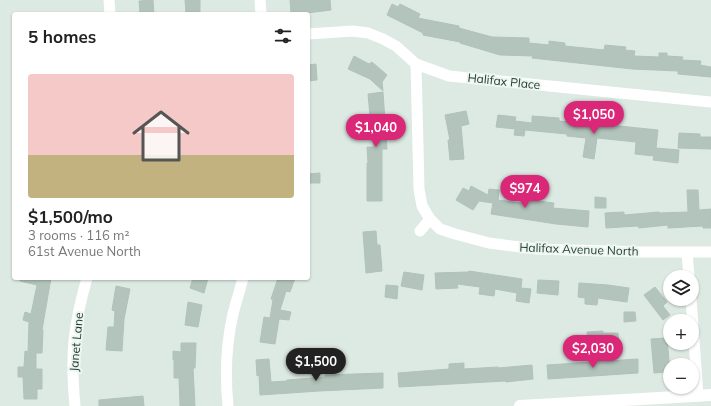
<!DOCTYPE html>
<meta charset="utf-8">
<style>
body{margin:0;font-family:Mulish,sans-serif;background:#f2f2f2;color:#222;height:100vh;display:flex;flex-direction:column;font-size:15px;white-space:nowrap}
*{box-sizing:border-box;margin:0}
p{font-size:13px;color:#767676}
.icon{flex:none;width:22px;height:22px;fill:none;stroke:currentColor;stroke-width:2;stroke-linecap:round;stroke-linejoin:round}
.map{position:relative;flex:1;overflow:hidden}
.drawer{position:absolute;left:12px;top:12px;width:298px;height:268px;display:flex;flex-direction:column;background:#fff;border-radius:4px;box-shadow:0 1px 3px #0004}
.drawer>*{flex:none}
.tools{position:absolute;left:663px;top:270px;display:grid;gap:8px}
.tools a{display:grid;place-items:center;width:36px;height:36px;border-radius:50%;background:#fff;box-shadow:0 1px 3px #0004;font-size:20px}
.price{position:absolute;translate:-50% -34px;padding:0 9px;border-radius:14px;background:#db2777;color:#fff;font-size:13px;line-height:26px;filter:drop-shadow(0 1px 2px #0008)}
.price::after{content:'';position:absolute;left:50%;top:24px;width:12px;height:9px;margin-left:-6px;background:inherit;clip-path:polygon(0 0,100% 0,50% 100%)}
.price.on{background:#222;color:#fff}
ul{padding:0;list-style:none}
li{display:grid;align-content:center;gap:8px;height:212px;padding:0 16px}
li span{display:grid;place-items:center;height:124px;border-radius:4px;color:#555}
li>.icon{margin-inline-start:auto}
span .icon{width:72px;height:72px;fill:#fffc;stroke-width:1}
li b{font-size:17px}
h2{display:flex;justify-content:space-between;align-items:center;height:48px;padding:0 16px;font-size:17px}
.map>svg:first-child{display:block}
.building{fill:#b3c4bc;stroke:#b0c3ba}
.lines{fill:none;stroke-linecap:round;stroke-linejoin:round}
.minor{stroke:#fff;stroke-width:11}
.tertiary{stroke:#fff;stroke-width:12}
.labels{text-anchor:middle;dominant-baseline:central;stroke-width:4;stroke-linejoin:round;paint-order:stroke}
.street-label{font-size:12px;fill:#1f3931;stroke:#edf6f1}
</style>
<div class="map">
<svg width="711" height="406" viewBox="0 0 711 406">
<rect width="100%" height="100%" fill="#ddeae4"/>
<path class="building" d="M 153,0 L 154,14 L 140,14 L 139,1 Z
M 185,0 L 200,0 L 200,14 L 186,14 Z
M 290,0 L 330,0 L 331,10 L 307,13 L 307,14 L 291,14 Z
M 392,4 L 398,7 L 400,4 L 420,14 L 418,18 L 459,26 L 459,28 L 492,37 L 529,38 L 529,43 L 549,45 L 549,41 L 565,43 L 565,46 L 604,50 L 605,45 L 626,47 L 625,50 L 635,51 L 634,56 L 659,57 L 659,53 L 667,53 L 667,56 L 683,57 L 682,60 L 701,61 L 700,65 L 711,67 L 711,77 L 678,74 L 678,71 L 632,69 L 532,58 L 533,56 L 500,55 L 460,43 L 460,42 L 423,35 L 423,33 L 387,15 Z
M 354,56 L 369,64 L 372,62 L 387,75 L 382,82 L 383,91 L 370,79 L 348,69 Z
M 316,64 L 317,80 L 308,81 L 308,65 Z
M 383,92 L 387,149 L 382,149 L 382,201 L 367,201 L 367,163 L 368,163 L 367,147 L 374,147 L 372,116 L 370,116 L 368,94 Z
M 466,111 L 469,124 L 461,126 L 464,159 L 450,160 L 448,140 L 450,140 L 445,115 Z
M 498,115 L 516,117 L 515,121 L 532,123 L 532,116 L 559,118 L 559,121 L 600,125 L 600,124 L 658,130 L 656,148 L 679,150 L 678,163 L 653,160 L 654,156 L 635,154 L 636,142 L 597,138 L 594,159 L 583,157 L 586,138 L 567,136 L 567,134 L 525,130 L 524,136 L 514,135 L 515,129 L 496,127 Z
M 679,133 L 700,134 L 700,137 L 711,137 L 711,149 L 678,148 Z
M 320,173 L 320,183 L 308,183 L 308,174 Z
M 471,186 L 488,195 L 489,189 L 499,190 L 498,200 L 529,204 L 530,200 L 554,203 L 553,208 L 589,211 L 588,227 L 556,224 L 491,214 L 493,203 L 479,201 L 473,210 L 456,200 L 463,188 L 469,191 Z
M 687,190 L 698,190 L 699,210 L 711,209 L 711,228 L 703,228 L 703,226 L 668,228 L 668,225 L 639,228 L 638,226 L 606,228 L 605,213 L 624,212 L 624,215 L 659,212 L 659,213 L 688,212 Z
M 595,197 L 606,198 L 606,208 L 595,208 Z
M 376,231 L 377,245 L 380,245 L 382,271 L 366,273 L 363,232 Z
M 469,271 L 522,279 L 521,288 L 531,289 L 529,303 L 516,301 L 517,293 L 495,289 L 494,296 L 479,294 L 480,287 L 457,284 L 458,288 L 436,289 L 435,273 L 468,272 Z
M 404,272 L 424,275 L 422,290 L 401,286 Z
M 20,278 L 51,278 L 42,330 L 43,330 L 42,353 L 36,353 L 36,369 L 42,369 L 42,389 L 37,389 L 37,399 L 24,399 L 23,377 L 18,377 L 18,367 L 24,367 L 25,351 L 28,352 L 29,322 L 23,320 L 25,312 L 31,314 L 37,285 L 20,281 Z
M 193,278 L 208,278 L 204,293 L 190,288 Z
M 278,278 L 295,278 L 290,292 L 286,291 L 280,310 L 291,312 L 289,320 L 279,319 L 275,344 L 260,342 L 264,317 L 270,318 L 273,300 L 271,299 Z
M 538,280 L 559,281 L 558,295 L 537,293 Z
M 579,283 L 608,285 L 629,288 L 627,302 L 598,298 L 597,305 L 585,304 L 585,298 L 578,297 Z
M 386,285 L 398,286 L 397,299 L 385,297 Z
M 116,286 L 130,289 L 124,319 L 122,351 L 106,350 L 108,327 L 114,327 L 115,311 L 112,310 Z
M 655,287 L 667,302 L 663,306 L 670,315 L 663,320 L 644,295 Z
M 188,302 L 202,305 L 198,327 L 185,325 Z
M 624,312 L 635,312 L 636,321 L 624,322 Z
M 603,331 L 603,333 L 618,333 L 619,344 L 588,345 L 587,332 Z
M 667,338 L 670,372 L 654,373 L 651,339 Z
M 181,343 L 196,343 L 195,368 L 193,368 L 195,406 L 180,406 L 179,378 L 174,378 L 174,360 L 173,360 L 173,351 L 181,352 Z
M 269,359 L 271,382 L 287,381 L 287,380 L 325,377 L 325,375 L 383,373 L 383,388 L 319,391 L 260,395 L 259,375 L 257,376 L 256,360 Z
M 638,359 L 638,373 L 548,379 L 547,365 Z
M 464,363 L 464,369 L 498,367 L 498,368 L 532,365 L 533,379 L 506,382 L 505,381 L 399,387 L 398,373 L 449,369 L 449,364 Z
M 143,396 L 144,406 L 99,406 L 99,400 Z"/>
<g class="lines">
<path class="minor" d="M 109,0 L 110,14
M 260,0 L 261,14
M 308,34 L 353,31 L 368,33 L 383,39 L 396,46 L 416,64 L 449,76 L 711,102
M 416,64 L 419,189 L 422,206 L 430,219 L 440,229 L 455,234 L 489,243 L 536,249 L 640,252 L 711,252
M 420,231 L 430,219
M 687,252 L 689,277
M 691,299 L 698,396
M 75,406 C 73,385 72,363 74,341 C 76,320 81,299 87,278
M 228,406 C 225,375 226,344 233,314 C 236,302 240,290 243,278"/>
<path class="tertiary" d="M 520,406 L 711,395"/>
</g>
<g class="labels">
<g class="street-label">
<text transform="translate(504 81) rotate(6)">Halifax Place</text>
<text transform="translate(579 249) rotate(2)">Halifax Avenue North</text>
<text transform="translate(76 342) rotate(-85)">Janet Lane</text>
</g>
</g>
</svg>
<div class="tools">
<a><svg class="icon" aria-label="layers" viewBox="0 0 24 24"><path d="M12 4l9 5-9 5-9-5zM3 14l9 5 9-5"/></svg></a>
<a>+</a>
<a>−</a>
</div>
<b class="price" style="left:594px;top:135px">$1,050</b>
<b class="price" style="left:376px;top:148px">$1,040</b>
<b class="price" style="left:525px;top:209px">$974</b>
<b class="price" style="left:593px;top:369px">$2,030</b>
<b class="price on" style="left:316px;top:382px">$1,500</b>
<section class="drawer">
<h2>5 homes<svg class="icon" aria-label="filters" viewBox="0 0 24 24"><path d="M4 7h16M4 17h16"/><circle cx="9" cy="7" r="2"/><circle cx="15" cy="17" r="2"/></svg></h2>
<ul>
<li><span style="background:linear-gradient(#f6c9c9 65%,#c2b280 0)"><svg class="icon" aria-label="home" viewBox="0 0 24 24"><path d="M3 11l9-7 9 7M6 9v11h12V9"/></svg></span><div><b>$1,500/mo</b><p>3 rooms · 116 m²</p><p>61st Avenue North</p></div></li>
</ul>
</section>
</div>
